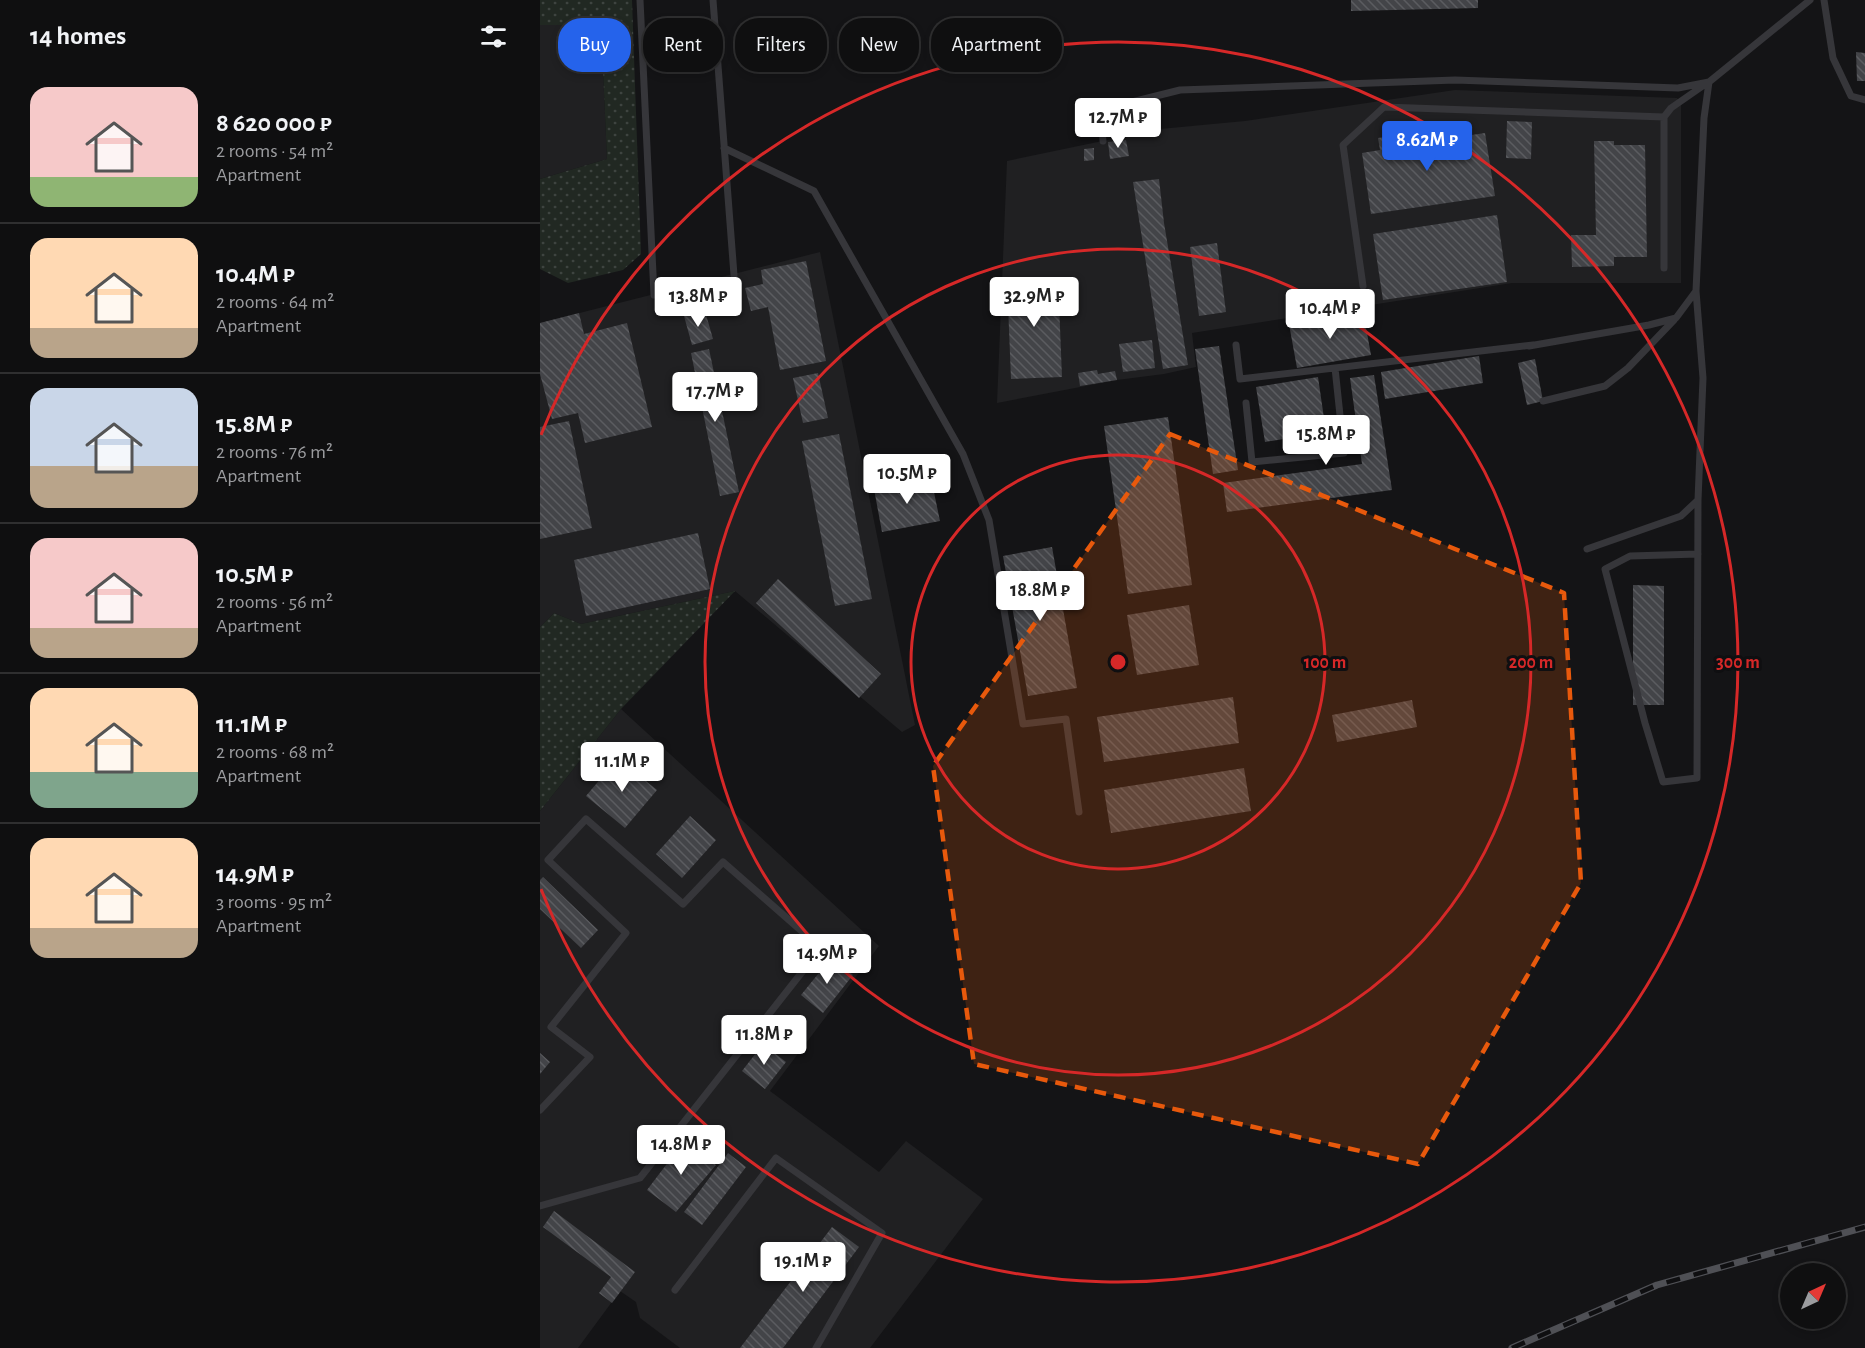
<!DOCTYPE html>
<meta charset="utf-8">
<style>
body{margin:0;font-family:"Alegreya Sans",sans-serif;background:#181819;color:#f1f3f6;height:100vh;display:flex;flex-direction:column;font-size:22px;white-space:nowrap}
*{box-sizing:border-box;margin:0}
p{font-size:20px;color:#9b9c9f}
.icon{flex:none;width:33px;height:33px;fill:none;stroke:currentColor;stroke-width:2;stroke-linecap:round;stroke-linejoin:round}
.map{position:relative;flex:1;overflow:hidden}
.details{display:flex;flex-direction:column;background:#0f0f10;width:540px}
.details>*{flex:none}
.guide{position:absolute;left:18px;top:18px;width:570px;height:54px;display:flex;gap:12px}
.needle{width:39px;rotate:44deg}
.buttons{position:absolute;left:1240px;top:1263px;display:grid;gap:12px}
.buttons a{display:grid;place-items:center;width:66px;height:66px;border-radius:50%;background:#0f0f10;box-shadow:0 3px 9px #0003,0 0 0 2px #2f2f30;font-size:30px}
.price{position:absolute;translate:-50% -51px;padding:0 14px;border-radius:6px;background:#fff;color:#222;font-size:20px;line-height:39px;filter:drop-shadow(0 2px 3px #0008)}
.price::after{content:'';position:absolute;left:50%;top:36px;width:18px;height:14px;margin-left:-9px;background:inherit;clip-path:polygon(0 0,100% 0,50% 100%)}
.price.active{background:#2563eb;color:#fff}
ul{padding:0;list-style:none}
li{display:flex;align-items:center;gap:18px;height:150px;padding:0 30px}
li+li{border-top:2px solid #2f2f30}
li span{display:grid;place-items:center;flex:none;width:168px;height:120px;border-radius:18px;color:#555}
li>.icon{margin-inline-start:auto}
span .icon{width:72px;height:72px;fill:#fffc;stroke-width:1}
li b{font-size:26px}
h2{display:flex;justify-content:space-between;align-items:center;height:72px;padding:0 30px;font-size:26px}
.pill{padding:0 21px;border-radius:24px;background:#0f0f10;box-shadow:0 3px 9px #0003,0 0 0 2px #2f2f30;font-size:21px;line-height:54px}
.pill.active{background:#2563eb;color:#fff}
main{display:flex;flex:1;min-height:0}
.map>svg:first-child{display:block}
.built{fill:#202022}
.grass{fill:url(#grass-dots)}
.building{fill:url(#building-back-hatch)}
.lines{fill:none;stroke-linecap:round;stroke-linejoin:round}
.lane{stroke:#36363a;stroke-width:7}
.rail-casing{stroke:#4f5055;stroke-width:7}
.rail{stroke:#0f0f11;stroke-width:4.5;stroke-dasharray:14;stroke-linecap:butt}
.marked{fill:#e8590c;fill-opacity:0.2;stroke:#e8590c;stroke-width:4.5;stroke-dasharray:12 8;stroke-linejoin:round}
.ring{fill:none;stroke:#d62828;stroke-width:3}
.centre{fill:#d62828;stroke:#0f0f11;stroke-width:3}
.ring-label{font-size:18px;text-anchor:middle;font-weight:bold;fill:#d62828;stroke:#0f0f11;stroke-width:6;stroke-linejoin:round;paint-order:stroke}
</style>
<main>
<section class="details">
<h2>14 homes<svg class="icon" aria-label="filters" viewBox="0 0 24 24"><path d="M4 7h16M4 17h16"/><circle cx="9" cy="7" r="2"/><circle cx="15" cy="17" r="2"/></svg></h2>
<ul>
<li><span style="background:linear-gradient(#f6c9c9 75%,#8fb573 0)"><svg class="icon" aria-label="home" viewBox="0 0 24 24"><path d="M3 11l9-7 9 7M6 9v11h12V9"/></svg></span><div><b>8 620 000 ₽</b><p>2 rooms · 54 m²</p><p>Apartment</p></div></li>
<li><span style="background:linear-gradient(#ffd9b3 75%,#b9a48a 0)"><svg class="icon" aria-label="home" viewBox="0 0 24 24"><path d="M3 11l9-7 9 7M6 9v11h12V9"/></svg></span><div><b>10.4M ₽</b><p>2 rooms · 64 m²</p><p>Apartment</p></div></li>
<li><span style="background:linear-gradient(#c9d6e8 65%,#b9a48a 0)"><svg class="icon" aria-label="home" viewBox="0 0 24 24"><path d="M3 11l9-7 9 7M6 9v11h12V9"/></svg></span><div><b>15.8M ₽</b><p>2 rooms · 76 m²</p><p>Apartment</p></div></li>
<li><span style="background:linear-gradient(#f6c9c9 75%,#b9a48a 0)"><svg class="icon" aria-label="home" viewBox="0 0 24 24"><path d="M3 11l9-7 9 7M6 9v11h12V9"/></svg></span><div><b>10.5M ₽</b><p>2 rooms · 56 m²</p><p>Apartment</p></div></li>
<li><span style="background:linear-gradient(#ffd9b3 70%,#7fa58c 0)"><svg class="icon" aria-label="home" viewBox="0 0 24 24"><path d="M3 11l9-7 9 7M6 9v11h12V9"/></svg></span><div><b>11.1M ₽</b><p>2 rooms · 68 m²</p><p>Apartment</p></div></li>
<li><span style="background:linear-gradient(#ffd9b3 75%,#b9a48a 0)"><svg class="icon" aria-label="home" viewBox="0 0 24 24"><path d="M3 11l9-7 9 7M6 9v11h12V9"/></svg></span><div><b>14.9M ₽</b><p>3 rooms · 95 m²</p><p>Apartment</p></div></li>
</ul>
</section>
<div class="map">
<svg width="1325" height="1348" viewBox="0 0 1325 1348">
<defs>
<pattern id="grass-dots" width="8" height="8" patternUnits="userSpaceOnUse" patternTransform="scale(1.5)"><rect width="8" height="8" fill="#212822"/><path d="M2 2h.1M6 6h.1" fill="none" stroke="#3e4440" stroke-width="1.8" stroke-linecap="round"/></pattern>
<pattern id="building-back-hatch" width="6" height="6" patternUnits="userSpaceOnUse" patternTransform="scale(1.5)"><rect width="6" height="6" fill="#434448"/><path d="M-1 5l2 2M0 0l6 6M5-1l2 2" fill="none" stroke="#5b5c60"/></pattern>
</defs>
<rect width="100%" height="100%" fill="#141416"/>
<path class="built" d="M 0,25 L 61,25 L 67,159 L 0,179 Z
M 915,90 L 1137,98 L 1141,106 L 1141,283 L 972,283 L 652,333 L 656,367 L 624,374 L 577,380 L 457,403 L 467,161 L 620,129 L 705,121 Z
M 280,252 L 375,725 L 362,732 L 195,591 L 41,624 L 14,613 L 0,627 L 0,323 Z
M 81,709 L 339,946 L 230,1091 L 339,1172 L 366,1141 L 443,1199 L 330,1348 L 140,1348 L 100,1318 L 96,1302 L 80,1291 L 38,1348 L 0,1348 L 0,811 Z"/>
<path class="grass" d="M 0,0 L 92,0 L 101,254 L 83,270 L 28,283 L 0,269 L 0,179 L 67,159 L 61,25 L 0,25 Z
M 195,591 L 81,709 L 0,811 L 0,627 L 14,613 L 41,624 Z"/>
<path class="building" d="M 811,0 L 938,0 L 938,8 L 811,11 Z
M 1316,52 L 1325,53 L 1325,81 L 1317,81 Z
M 967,121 L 992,122 L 991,159 L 966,158 Z
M 882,131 L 884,142 L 945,133 L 955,196 L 831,214 L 822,153 L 840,150 L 838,138 Z
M 586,140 L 589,156 L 570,159 L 568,142 Z
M 1054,141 L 1074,141 L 1074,145 L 1105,145 L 1107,257 L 1074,257 L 1074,266 L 1032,267 L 1031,235 L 1056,235 Z
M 554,148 L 554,160 L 544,161 L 544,149 Z
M 619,179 L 624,223 L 648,365 L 623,369 L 593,182 Z
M 957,215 L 967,282 L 843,300 L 833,234 Z
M 677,243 L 686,312 L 659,316 L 650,247 Z
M 266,261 L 286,361 L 240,370 L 228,307 L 211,311 L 205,288 L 223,284 L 221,270 Z
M 518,278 L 522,377 L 471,379 L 467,280 Z
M 165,311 L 173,339 L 152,345 L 144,316 Z
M 823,311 L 831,355 L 757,368 L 749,324 Z
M 39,313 L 44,334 L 87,323 L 112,427 L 45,443 L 38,413 L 12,419 L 0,374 L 0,323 Z
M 612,340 L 615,368 L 583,372 L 579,344 Z
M 679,346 L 698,470 L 673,474 L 655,349 Z
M 169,349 L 199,492 L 180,496 L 151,353 Z
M 939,356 L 943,383 L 845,399 L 841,372 Z
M 995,359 L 1003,401 L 987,405 L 978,363 Z
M 557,370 L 558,374 L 575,371 L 577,380 L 540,386 L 538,373 Z
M 278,373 L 288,418 L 263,423 L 253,378 Z
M 834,375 L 852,490 L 687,512 L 683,483 L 822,464 L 810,378 Z
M 778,377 L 786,432 L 725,442 L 716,387 Z
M 628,417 L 652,585 L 588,594 L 564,426 Z
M 29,421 L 52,528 L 0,539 L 0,427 Z
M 299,434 L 332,599 L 295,606 L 262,441 Z
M 391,478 L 400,521 L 342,532 L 334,489 Z
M 158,533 L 170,589 L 46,616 L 34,560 Z
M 512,547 L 537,688 L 488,696 L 463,556 Z
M 238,579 L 341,674 L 319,698 L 216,603 Z
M 1093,585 L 1124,586 L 1124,705 L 1093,705 Z
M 649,605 L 659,665 L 597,675 L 587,615 Z
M 693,697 L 699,743 L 564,762 L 557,717 Z
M 872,700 L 877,727 L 797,742 L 792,715 Z
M 78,758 L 117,790 L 85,828 L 46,796 Z
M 704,768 L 711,811 L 571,833 L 564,790 Z
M 150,816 L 176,840 L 142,878 L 116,854 Z
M 3,877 L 58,930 L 41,948 L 0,909 L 0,880 Z
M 291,958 L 313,975 L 283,1013 L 261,995 Z
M 223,1044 L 246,1062 L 225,1089 L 202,1071 Z
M 0,1053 L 10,1062 L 0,1074 Z
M 145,1140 L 176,1165 L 136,1212 L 107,1190 Z
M 188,1153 L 206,1167 L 162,1225 L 144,1212 Z
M 14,1211 L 95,1272 L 72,1303 L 59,1293 L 71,1277 L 3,1227 Z
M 292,1227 L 319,1247 L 243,1348 L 200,1348 Z"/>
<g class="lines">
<path class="lane" d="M 100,0 L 114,295
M 173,0 L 194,275
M 1284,0 L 1293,58 L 1311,96 L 1325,100
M 563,141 L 560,110 L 640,90 L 915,80 L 1138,88 L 1169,82 L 1270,0
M 184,148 L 274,191 L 423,454 L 449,520 L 483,724 L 526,719 L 539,812
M 1124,268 L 1124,117 L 1131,108 L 1167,83
M 823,286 L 803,145 L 844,107 L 1124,117
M 696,345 L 700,379 L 993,345
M 989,346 L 1109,325 L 1136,318 L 1156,291 L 1164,118 L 1169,82
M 1003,401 L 1065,386 L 1088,368 L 1134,320
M 706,403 L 712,462 L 804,453 L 795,368
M 1047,549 L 1141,516 L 1158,500 L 1163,378 L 1156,291
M 1158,554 L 1090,556 L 1065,569 L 1105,723 L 1123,782 L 1157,778 L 1158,500
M 0,1110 L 50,1057 L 11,1027 L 86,933 L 8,860 L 46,819 L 143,904 L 183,862 L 281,948 L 100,1178 L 0,1206
M 135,1290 L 236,1158 L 342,1233 L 276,1348"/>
<g class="rail-casing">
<path id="rail" d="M 972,1348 L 1117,1285 L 1325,1227"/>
</g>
<use href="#rail" class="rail"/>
</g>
<path class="marked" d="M 630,434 L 1024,593 L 1041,883 L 878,1164 L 434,1064 L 393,766 Z"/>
<g class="ring">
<circle cx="578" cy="662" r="207"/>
<circle cx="578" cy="662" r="413"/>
<path d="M1 435A620 620 0 1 1 1 889"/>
</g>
<circle cx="578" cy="662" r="9" class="centre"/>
<g class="ring-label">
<text x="785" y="668">100 m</text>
<text x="991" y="668">200 m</text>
<text x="1198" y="668">300 m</text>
</g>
</svg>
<div class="buttons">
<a><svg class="needle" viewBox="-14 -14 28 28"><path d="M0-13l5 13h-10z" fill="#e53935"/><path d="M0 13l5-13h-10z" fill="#9b9c9f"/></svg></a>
</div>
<b class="price" style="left:578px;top:149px">12.7M ₽</b>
<b class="price active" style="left:887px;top:172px">8.62M ₽</b>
<b class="price" style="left:158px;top:328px">13.8M ₽</b>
<b class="price" style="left:494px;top:328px">32.9M ₽</b>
<b class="price" style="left:790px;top:340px">10.4M ₽</b>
<b class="price" style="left:175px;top:423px">17.7M ₽</b>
<b class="price" style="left:786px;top:466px">15.8M ₽</b>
<b class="price" style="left:367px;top:505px">10.5M ₽</b>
<b class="price" style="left:500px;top:622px">18.8M ₽</b>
<b class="price" style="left:82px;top:793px">11.1M ₽</b>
<b class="price" style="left:287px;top:985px">14.9M ₽</b>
<b class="price" style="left:224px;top:1066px">11.8M ₽</b>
<b class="price" style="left:141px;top:1176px">14.8M ₽</b>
<b class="price" style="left:263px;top:1293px">19.1M ₽</b>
<div class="guide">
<a class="pill active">Buy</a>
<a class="pill">Rent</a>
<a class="pill">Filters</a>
<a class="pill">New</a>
<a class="pill">Apartment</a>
</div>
</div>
</main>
